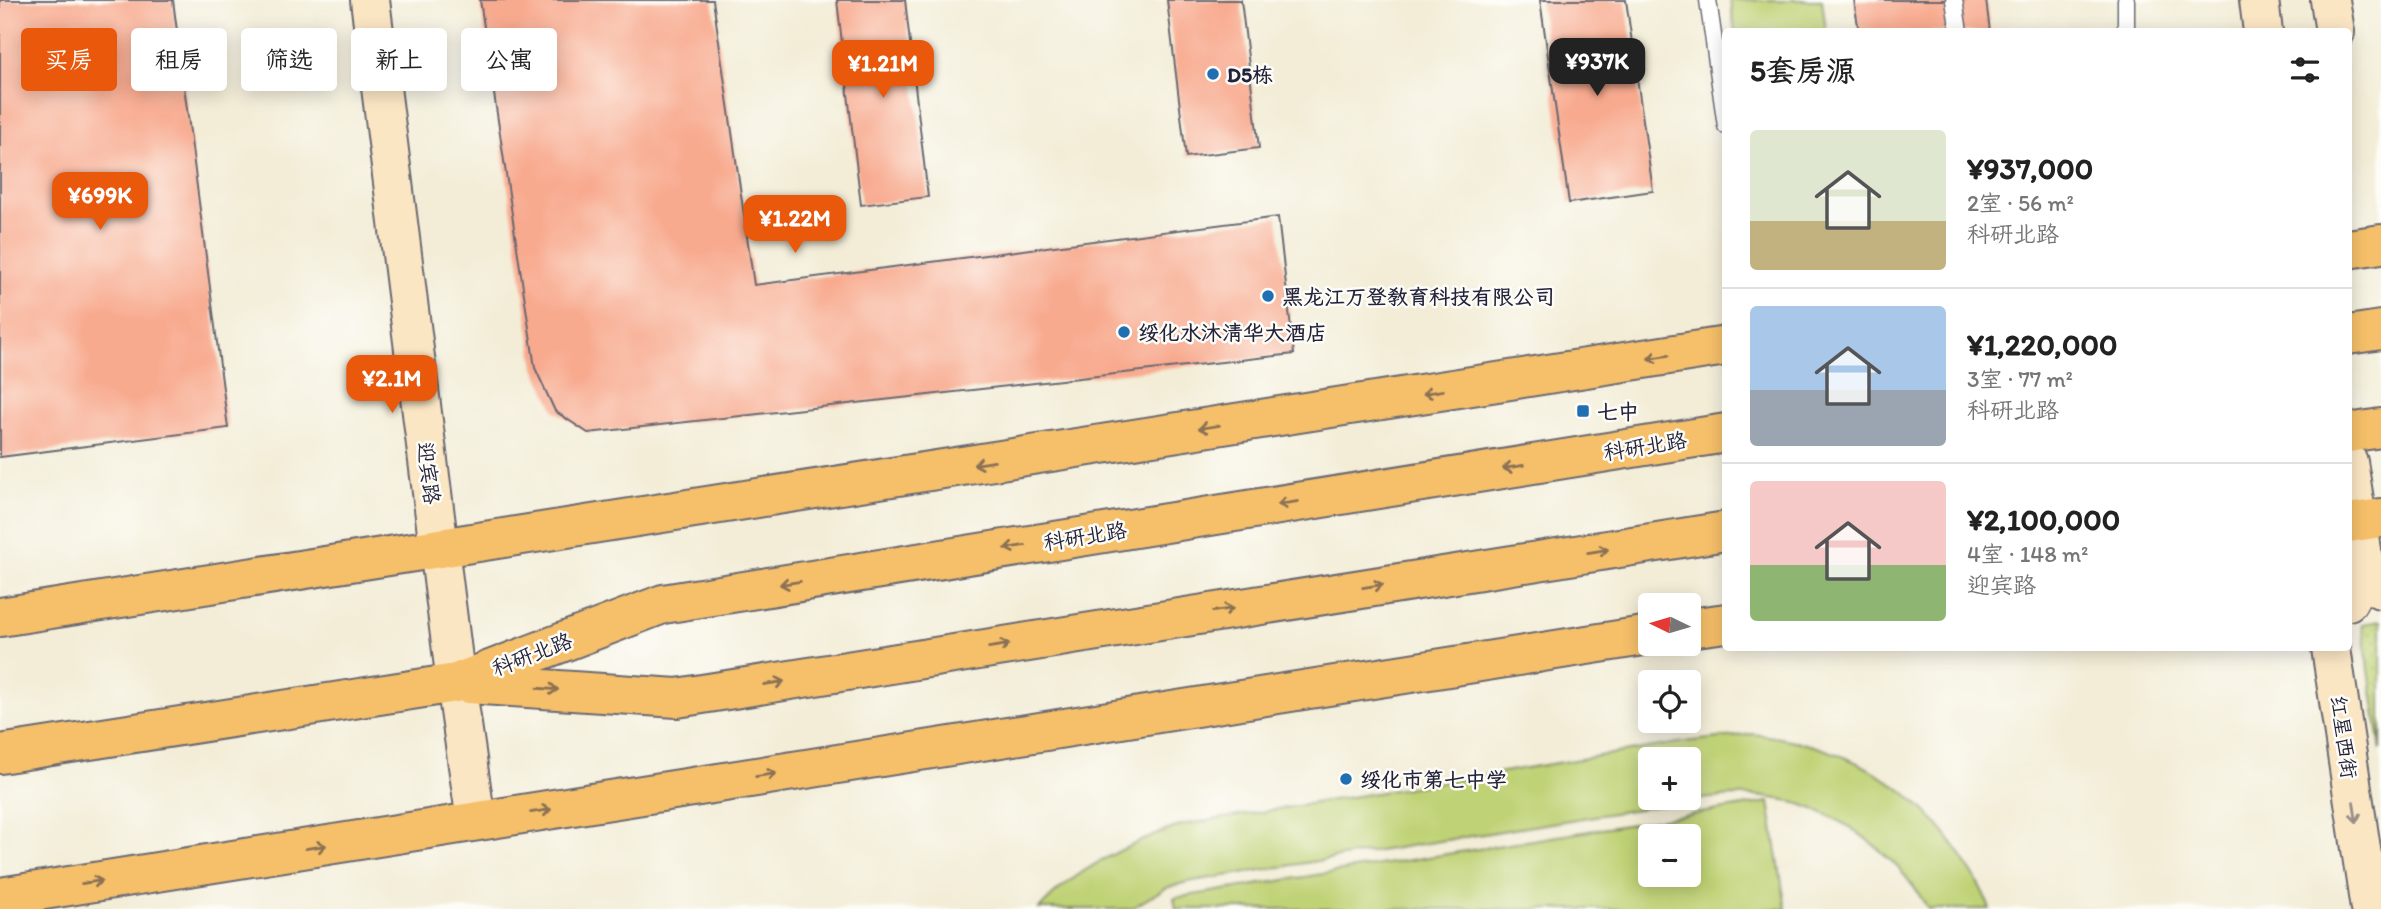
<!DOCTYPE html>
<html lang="zh">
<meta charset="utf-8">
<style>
body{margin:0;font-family:Itim,"LXGW WenKai TC",sans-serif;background:#f6f6f6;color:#222;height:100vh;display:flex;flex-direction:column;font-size:26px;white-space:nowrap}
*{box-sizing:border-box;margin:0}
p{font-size:23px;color:#767676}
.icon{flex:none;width:38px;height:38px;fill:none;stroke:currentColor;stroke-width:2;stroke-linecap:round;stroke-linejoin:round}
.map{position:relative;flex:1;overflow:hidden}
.details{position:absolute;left:1722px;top:28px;width:630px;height:623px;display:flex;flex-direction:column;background:#fff;border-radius:7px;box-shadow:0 4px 18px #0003}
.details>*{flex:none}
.hud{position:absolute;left:21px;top:28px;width:665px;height:63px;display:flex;gap:14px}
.needle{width:46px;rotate:275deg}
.fabs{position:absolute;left:1638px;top:593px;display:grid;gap:14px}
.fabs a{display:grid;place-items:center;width:63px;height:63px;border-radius:7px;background:#fff;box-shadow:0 4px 18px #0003;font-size:35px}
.price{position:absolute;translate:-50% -60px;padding:0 16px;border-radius:14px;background:#ea580c;color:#fff;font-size:23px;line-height:46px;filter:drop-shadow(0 2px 4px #0008)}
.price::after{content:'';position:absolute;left:50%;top:42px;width:21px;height:16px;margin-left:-10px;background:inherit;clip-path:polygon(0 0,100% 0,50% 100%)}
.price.selected{background:#222;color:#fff}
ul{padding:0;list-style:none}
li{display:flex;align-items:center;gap:21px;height:175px;padding:0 28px}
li+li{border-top:2px solid #e0e0e0}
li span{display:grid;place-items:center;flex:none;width:196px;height:140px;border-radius:7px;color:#555}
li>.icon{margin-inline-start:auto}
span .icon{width:84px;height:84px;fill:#fffc;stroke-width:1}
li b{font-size:30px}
h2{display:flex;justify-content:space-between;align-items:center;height:84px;padding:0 28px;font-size:30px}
.chip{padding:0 24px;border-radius:7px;background:#fff;box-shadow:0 4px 18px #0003;font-size:24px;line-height:63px}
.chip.selected{background:#ea580c;color:#fff}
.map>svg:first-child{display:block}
.grass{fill:url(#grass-dots);stroke:#707a58;stroke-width:2}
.park{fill:#bfd275;stroke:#707a58;stroke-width:2;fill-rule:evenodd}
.building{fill:#f8aa8f}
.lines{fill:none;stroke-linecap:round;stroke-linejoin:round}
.lane-casing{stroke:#6b6972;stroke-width:19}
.secondary-casing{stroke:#6b6972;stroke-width:42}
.primary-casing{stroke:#6b6972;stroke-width:42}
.lane{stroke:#fff;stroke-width:16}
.secondary{stroke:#fbe6c4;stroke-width:38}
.primary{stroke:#f6c06b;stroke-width:38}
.oneway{stroke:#8c7153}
.oneway2{stroke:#998e86}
.poi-dot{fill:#1f6fb2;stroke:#fdfcf7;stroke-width:2.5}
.labels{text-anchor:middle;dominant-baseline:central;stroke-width:5;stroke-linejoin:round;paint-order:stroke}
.poi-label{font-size:21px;font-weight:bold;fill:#22223b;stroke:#fdfcf7;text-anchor:start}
.street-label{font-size:21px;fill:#22223b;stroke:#fdfcf7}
</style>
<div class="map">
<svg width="2381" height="909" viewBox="0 0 2381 909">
<defs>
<pattern id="grass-dots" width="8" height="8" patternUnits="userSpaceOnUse" patternTransform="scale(1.75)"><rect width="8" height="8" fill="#bfd275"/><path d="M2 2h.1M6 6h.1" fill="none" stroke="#a4b466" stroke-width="1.8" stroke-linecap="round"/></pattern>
</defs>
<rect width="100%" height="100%" fill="#fdfcf7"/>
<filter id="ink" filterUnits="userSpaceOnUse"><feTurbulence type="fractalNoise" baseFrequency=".0143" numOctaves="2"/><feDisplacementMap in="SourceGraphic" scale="14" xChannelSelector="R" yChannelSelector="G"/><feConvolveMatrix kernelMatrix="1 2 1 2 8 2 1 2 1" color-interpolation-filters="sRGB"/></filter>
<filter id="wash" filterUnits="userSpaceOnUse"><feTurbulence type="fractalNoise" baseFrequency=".00686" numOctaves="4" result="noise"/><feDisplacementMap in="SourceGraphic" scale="28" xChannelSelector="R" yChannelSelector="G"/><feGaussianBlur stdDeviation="1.57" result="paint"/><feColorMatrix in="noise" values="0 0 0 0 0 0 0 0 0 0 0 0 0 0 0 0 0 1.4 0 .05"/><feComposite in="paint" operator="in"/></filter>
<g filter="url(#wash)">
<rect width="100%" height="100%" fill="#f3edd7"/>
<path class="grass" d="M 2381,621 L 2381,750 L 2362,624 Z"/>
<path class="park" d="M 1730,0 L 1822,0 L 1826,31 L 1735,31 Z
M 1753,734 C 1843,744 1917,783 1965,862 C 1975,877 1984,892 1990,909 L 1928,909 C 1895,851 1832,804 1765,797 C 1743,794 1721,797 1700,799 L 1187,882 L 1166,888 L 1130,909 L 1039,909 C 1076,868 1131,843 1182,825 L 1684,742 ZM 1650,760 L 1689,760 L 1689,798 L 1650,798 Z
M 1769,802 L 1786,909 L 1176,909 L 1174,898 ZM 1650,836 L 1689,836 L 1689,875 L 1650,875 Z"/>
<g id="blocks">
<path class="building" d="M 0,0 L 173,0 L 228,428 L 0,457 Z
M 480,0 L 713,0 L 754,285 L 1278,217 L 1294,354 L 588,433 L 555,411 L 535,368 Z
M 837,0 L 905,0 L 928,197 L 861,205 Z
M 1167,0 L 1241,0 L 1259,148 L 1186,157 Z
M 1540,0 L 1626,0 L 1653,191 L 1569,203 Z
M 1854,0 L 1986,0 L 1990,32 L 1859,32 Z"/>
</g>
</g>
<g filter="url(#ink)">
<use href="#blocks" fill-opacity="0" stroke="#6b6972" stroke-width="2"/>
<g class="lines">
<g class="lane-casing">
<path id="lane" d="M 1708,0 L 1726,126
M 1954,0 L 1959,32
M 2126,32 L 2126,0"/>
</g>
<g class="secondary-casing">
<path id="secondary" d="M 370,0 L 456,683 L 476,821
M 2259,0 L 2263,32
M 2330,0 L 2335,32
M 2348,462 L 2365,569
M 2348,601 L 2365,569 L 2380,589
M 2331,648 L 2370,909"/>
</g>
<g class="primary-casing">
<path id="primary" d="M 2348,249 L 2381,244
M 2348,335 L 2381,330
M 2348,433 L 2381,428
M 2348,523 L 2381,518
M 0,617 L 1726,346
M 1689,628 L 1726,623
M 468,684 L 677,698 L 1726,531
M 0,754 L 456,683 L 663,604 L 1726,433
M 0,897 L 1650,635"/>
</g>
<use href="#lane" class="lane"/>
<use href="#secondary" class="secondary"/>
<use href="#primary" class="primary"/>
</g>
<defs><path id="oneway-shaft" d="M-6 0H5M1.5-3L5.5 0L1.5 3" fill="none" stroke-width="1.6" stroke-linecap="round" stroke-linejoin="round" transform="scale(1.75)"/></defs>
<g class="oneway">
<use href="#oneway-shaft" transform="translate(1658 357) rotate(171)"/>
<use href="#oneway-shaft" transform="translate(1433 392) rotate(171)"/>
<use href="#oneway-shaft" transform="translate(1209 427) rotate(171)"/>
<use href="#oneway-shaft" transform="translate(984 463) rotate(171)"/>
<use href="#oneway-shaft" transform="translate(1513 467) rotate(171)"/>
<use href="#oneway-shaft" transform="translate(1288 503) rotate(171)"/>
<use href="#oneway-shaft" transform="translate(1015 547) rotate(171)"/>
<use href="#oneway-shaft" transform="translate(1598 551) rotate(-9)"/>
<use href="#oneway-shaft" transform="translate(790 583) rotate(171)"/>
<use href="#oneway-shaft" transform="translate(1373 586) rotate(-9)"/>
<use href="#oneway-shaft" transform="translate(1223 610) rotate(-9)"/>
<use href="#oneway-shaft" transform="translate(999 646) rotate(-9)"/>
<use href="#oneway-shaft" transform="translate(774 683) rotate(-9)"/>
<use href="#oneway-shaft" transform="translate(548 689) rotate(4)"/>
<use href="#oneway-shaft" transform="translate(766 775) rotate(-9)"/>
<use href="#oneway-shaft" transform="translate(541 811) rotate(-9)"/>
<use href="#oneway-shaft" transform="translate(316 847) rotate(-9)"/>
<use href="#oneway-shaft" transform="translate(92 882) rotate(-9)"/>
</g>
<use class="oneway2" href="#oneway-shaft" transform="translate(2355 812) rotate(82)"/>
</g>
<g class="poi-dot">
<circle cx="1213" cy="74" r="7"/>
<circle cx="1268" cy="296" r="7"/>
<circle cx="1124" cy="332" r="7"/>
<rect x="1576" y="404" width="14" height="14" rx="3.5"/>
<circle cx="1346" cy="779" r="7"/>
</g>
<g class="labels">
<g class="poi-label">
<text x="1227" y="74">D5栋</text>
<text x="1282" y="296">黑龙江万登教育科技有限公司</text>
<text x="1138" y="332">绥化水沐清华大酒店</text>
<text x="1597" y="411">七中</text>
<text x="1360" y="779">绥化市第七中学</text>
</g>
<g class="street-label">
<text transform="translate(1645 446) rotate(-9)">科研北路</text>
<text transform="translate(429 473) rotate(83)">迎宾路</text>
<text transform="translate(1085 536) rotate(-9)">科研北路</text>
<text transform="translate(532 654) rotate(-21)">科研北路</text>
<text transform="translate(2344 737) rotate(82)">红星西街</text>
</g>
</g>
</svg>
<div class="fabs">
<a><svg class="needle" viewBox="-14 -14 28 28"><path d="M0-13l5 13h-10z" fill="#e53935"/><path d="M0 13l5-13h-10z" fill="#767676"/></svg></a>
<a><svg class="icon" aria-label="locate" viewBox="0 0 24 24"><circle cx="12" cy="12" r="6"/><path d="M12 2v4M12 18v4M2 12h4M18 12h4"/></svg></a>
<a>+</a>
<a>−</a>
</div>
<b class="price selected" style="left:1597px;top:98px">¥937K</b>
<b class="price" style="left:883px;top:100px">¥1.21M</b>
<b class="price" style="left:100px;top:232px">¥699K</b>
<b class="price" style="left:795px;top:255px">¥1.22M</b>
<b class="price" style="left:392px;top:415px">¥2.1M</b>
<div class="hud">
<a class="chip selected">买房</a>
<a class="chip">租房</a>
<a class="chip">筛选</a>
<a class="chip">新上</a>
<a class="chip">公寓</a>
</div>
<section class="details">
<h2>5套房源<svg class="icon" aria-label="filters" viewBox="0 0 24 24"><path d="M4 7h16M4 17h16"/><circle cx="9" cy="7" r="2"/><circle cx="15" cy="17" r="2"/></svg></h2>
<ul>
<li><span style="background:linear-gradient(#dfe7d0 65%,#c2b280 0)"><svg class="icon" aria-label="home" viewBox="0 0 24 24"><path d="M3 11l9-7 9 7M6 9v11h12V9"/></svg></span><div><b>¥937,000</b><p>2室 · 56 m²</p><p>科研北路</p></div></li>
<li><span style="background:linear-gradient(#a9c7e8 60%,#9aa5b1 0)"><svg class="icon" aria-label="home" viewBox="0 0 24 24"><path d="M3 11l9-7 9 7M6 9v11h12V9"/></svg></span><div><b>¥1,220,000</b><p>3室 · 77 m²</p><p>科研北路</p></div></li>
<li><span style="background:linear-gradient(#f6c9c9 60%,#8fb573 0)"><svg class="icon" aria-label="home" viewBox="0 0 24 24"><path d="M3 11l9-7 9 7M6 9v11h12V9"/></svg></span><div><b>¥2,100,000</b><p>4室 · 148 m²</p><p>迎宾路</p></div></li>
</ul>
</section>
</div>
